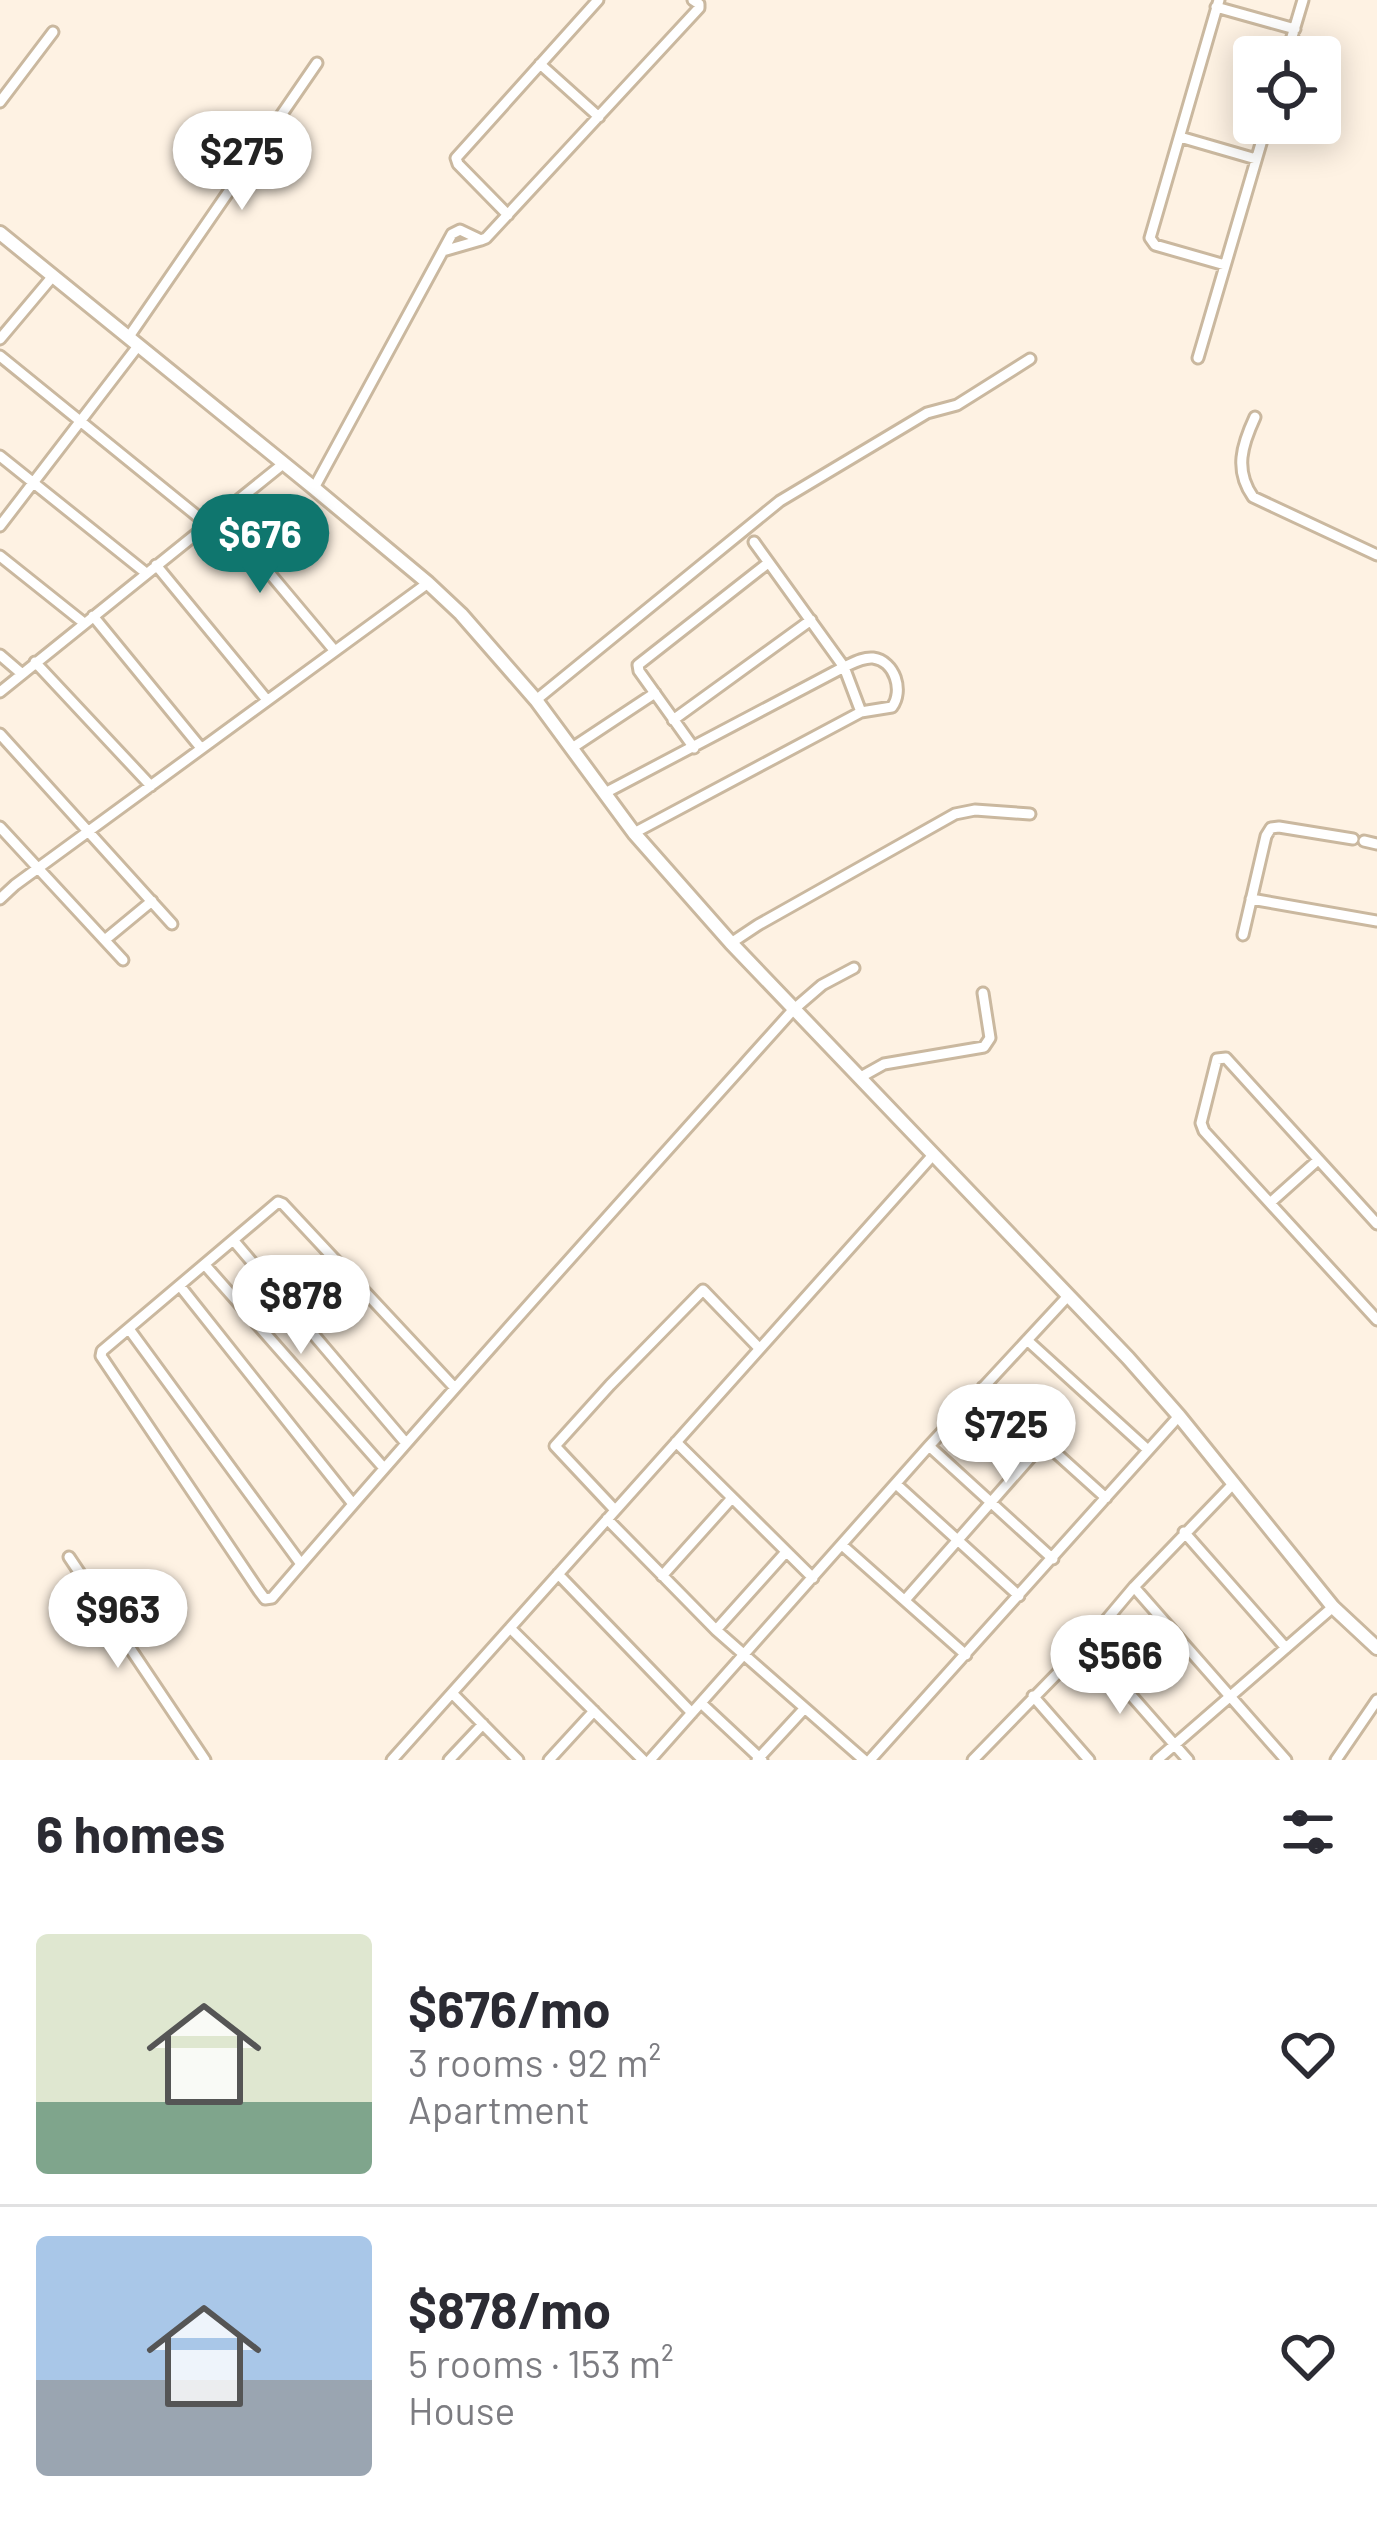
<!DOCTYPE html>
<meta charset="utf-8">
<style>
body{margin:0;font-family:Barlow,sans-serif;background:#f2f2f3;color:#2b2b33;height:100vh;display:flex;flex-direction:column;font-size:45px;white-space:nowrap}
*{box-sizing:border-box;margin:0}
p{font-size:39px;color:#7c7c81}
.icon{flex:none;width:66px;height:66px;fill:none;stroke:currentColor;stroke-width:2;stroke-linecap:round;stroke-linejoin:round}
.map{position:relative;height:1760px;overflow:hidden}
.panel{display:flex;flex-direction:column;background:#fff;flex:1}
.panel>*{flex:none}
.buttons{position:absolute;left:1233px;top:36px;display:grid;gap:24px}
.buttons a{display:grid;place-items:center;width:108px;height:108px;border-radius:12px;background:#fff;box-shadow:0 6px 30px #0003;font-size:60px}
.price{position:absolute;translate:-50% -102px;padding:0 27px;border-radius:42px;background:#fff;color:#222;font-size:39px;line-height:78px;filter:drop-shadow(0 3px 6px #0008)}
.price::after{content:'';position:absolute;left:50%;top:72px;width:36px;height:27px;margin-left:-18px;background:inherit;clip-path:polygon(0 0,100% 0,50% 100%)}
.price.current{background:#0f766e;color:#fff}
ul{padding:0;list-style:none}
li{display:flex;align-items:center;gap:36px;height:300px;padding:0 36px}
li+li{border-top:3px solid #e1e1e2}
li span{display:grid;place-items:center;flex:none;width:336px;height:240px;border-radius:12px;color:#555}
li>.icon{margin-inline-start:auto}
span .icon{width:144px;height:144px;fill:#fffc;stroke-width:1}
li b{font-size:51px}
h2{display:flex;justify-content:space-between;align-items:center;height:144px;padding:0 36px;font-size:51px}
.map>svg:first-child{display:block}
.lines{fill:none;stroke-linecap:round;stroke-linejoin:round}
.street-casing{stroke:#cab89f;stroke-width:15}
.secondary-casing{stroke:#cab89f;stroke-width:18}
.street{stroke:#fff;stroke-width:9}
.secondary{stroke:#fff;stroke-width:12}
</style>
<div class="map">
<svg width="1377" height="1760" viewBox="0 0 1377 1760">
<rect width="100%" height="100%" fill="#fef2e3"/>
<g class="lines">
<g class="street-casing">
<path id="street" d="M 1219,0 L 1150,238 L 1155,245 L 1225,265
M 1216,7 L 1295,29
M 1286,57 L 1303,0
M 540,64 L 599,117
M 0,102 L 53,32
M 1180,137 L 1256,159
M 508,215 L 458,164 L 456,158 L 598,0
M 443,251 L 481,240
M 128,338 L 317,63
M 0,339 L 53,276
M 0,356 L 207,524
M 1198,358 L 1267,123
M 1255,417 C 1242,445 1234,470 1253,497 L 1377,555
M 0,456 L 146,573
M 314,488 L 452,234 L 460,230 L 481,240 L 486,238 L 699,8 L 699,4 L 693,0
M 220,514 L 334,650
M 0,526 L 138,346
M 754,542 L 844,667 L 861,712
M 0,556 L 84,623
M 156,565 L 267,700
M 93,616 L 201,748
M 0,655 L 21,673
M 35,662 L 151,786
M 0,692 L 283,464
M 536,700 L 780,501 L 927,413 L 957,405 L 1030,359
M 673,720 L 811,620
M 0,734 L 172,924
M 572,748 L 655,693
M 694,748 L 639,671 L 638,665 L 768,563
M 605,793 L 844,667 C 853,663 863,657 873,658 C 895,661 904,691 892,707 L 861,712 L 634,833
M 0,827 L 123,960
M 1364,841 L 1377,844
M 0,899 L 15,885 L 428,583
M 1251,899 L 1377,921
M 1243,935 L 1266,836 L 1271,828 L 1279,827 L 1353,839
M 106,939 L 152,901
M 731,943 L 758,925 L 955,814 L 975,810 L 1030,814
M 859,1078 L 884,1064 L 984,1047 L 990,1038 L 983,993
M 1270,1203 L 1318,1160
M 1377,1224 L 1226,1058 L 1217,1059 L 1201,1123 L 1204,1131 L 1377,1320
M 234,1241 L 405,1442
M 205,1265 L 383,1467
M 180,1286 L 353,1504
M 129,1329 L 301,1564
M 1027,1340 L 1148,1450
M 454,1387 L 283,1204 L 278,1202 L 102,1351 L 101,1356 L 259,1591 L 265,1599 L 272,1598 C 443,1399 618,1205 793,1010 L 822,985 L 854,968
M 983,1387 L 1106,1498
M 676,1442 L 813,1578
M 929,1446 L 1053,1559
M 896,1484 L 1019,1596
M 615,1510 L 555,1446 L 610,1385 L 703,1290 L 759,1348
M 607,1519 L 716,1630 L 864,1760
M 1184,1532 L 1286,1648
M 842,1545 L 966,1655
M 69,1557 L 205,1760
M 558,1574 L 692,1713
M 662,1576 L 732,1498
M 1134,1587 L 1286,1760
M 905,1600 L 1044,1442
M 510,1628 L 643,1760
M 716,1630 L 786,1552
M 1086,1644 L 1188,1760
M 452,1693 L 518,1760
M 1033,1696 L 1089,1760
M 701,1703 L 762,1760
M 392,1760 L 933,1155
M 449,1760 L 483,1724
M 549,1760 L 594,1711
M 650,1760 L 929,1446 L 1068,1296
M 757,1760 L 804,1709
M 870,1760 L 1179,1416
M 973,1760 L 1086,1644 L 1134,1587 L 1234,1483
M 1157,1760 L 1333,1607
M 1336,1760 L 1377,1700"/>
</g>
<g class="secondary-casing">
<path id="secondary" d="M 0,233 L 314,488 L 428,583 L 461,614 L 536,700 L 634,833 L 731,943 L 1128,1358 L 1179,1416 L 1333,1607 L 1377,1648"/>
</g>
<use href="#street" class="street"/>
<use href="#secondary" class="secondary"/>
</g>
</svg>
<div class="buttons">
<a><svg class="icon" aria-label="locate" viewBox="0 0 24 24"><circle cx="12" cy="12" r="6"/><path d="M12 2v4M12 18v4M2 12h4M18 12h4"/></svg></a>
</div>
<b class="price" style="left:242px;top:213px">$275</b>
<b class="price current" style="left:260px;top:596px">$676</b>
<b class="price" style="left:301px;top:1357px">$878</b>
<b class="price" style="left:1006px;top:1486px">$725</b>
<b class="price" style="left:118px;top:1671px">$963</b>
<b class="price" style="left:1120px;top:1717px">$566</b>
</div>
<section class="panel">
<h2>6 homes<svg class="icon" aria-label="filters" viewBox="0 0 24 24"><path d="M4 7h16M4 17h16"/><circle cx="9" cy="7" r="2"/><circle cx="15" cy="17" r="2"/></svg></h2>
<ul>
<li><span style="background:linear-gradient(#dfe7d0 70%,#7fa58c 0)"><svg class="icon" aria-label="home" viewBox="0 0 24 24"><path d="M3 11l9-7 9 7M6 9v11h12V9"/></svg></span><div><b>$676/mo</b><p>3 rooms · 92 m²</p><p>Apartment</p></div><svg class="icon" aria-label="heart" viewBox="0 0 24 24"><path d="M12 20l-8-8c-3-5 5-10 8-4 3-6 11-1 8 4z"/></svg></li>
<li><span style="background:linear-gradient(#a9c7e8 60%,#9aa5b1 0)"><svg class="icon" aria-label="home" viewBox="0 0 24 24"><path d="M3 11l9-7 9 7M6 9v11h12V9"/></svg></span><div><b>$878/mo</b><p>5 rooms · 153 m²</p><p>House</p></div><svg class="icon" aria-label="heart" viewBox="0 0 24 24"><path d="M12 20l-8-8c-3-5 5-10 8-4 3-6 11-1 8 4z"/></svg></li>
</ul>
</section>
